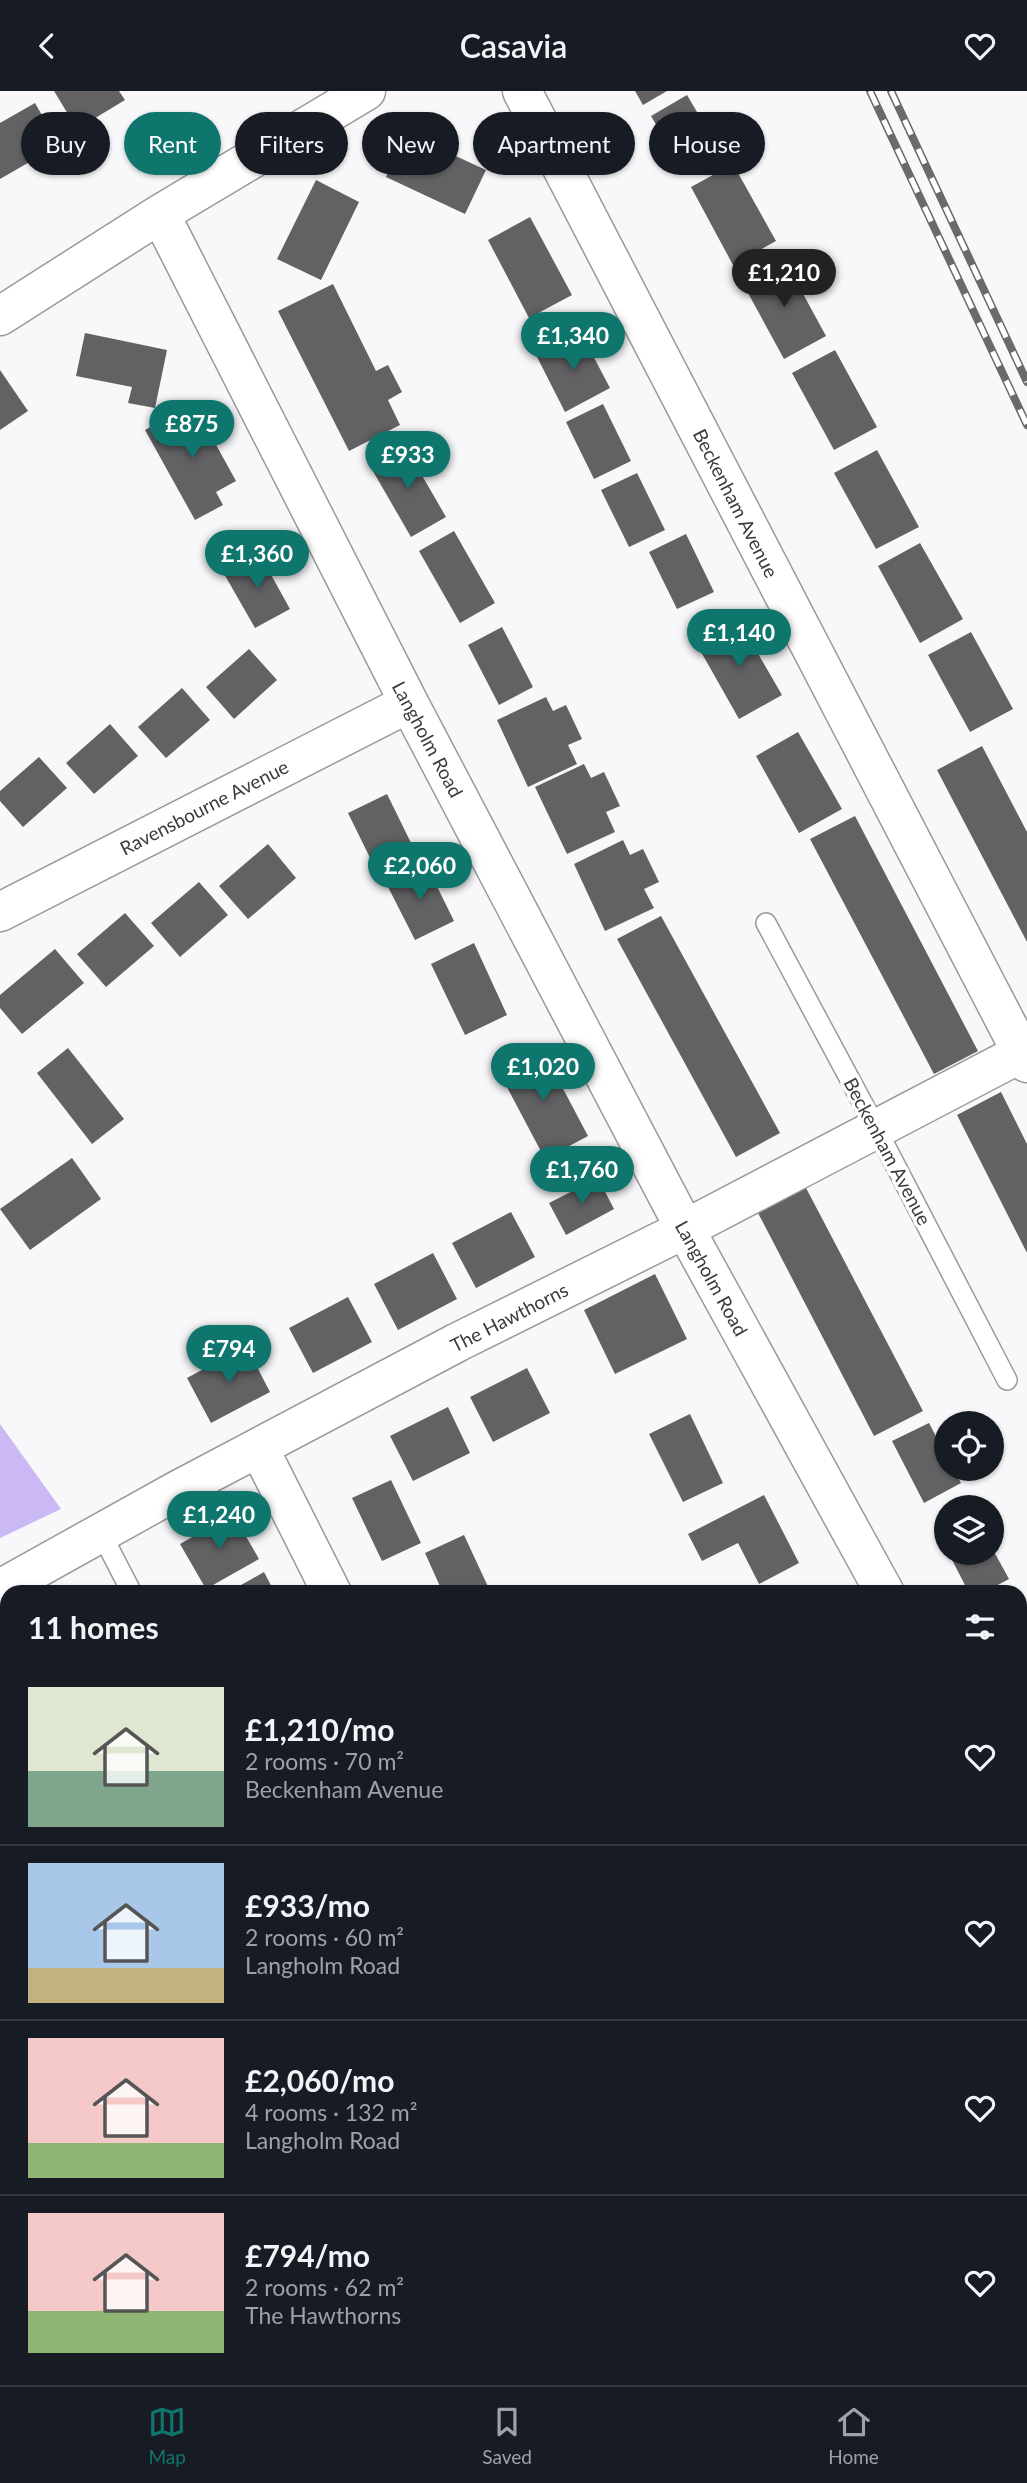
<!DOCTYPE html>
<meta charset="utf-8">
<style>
body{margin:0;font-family:Lato,sans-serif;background:#20242c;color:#f1f3f6;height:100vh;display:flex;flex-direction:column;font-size:26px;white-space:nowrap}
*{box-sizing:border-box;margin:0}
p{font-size:23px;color:#9ea1a6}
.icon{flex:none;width:38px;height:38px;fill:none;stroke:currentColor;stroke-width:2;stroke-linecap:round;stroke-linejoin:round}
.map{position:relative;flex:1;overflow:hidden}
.details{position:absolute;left:0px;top:1494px;width:1027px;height:800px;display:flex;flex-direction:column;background:#171b24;border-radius:21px 21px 0 0;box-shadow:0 2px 5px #0004}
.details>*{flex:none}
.hud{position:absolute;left:21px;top:21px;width:985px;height:63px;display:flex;gap:14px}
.fabs{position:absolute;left:934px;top:1320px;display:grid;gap:14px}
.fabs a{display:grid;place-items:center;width:70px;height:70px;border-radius:50%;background:#171b24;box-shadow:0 2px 5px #0004;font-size:35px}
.price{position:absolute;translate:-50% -60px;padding:0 16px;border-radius:24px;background:#0f766e;color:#fff;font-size:23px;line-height:46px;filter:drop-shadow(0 2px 4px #0008)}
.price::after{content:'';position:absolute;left:50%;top:42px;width:21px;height:16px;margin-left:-10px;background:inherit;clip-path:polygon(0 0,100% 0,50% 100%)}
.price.selected{background:#222;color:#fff}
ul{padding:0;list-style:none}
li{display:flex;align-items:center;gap:21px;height:175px;padding:0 28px}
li+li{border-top:2px solid #363941}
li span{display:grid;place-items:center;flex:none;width:196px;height:140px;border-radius:0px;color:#555}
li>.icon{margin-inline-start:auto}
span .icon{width:84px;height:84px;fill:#fffc;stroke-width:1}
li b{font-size:30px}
h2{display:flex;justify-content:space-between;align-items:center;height:84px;padding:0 28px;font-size:30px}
.pill{padding:0 24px;border-radius:32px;background:#171b24;box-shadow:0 2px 5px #0004;font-size:24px;line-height:63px}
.pill.selected{background:#0f766e;color:#fff}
header{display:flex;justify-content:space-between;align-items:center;height:91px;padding:0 28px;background:#171b24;font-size:32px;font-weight:600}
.dock{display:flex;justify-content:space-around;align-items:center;height:98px;border-top:2px solid #363941;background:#171b24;font-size:19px;color:#9ea1a6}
.dock a{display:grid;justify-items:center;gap:4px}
.dock .selected{color:#0f766e}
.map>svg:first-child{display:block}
.green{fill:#cab9f5}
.building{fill:#626164}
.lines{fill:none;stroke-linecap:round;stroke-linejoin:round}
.lane-casing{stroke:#9a999c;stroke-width:22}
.street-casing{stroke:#9a999c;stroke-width:41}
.lane{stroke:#fff;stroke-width:19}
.street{stroke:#fff;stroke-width:38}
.rail-casing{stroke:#6a6a6b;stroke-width:8}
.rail{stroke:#fff;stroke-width:5;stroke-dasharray:16;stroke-linecap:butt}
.labels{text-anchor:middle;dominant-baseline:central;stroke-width:7;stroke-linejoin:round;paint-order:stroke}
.street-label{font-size:19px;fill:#3b3b3c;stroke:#fff}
</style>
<header><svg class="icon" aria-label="back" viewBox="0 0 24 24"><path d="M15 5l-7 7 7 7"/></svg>Casavia<svg class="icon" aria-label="heart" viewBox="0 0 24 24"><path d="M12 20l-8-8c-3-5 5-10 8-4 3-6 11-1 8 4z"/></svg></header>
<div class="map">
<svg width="1027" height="2294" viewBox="0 0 1027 2294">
<rect width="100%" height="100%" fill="#f8f7fa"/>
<path class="green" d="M 0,1333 L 61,1418 L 0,1447 Z"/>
<path class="building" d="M 54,0 L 119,0 L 125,9 L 77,38 Z
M 635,0 L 667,0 L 643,14 Z
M 687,4 L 717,55 L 681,76 L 651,25 Z
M 35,12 L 59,54 L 0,88 L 0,32 Z
M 406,42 L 486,79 L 465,123 L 386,86 Z
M 733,73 L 776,150 L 733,174 L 691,96 Z
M 316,89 L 359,111 L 321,189 L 277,168 Z
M 530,126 L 572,204 L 529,227 L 488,149 Z
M 784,168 L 826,245 L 784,268 L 742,191 Z
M 333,193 L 376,280 L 388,274 L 402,301 L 388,309 L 400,334 L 349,360 L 278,220 Z
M 580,240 L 610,297 L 565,321 L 536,264 Z
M 85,242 L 167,259 L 155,317 L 128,312 L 132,296 L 76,285 Z
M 835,259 L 877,336 L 834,359 L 792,282 Z
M 0,279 L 28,320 L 0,339 Z
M 193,312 L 236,390 L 216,401 L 223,414 L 195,429 L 145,339 Z
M 603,313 L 631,370 L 594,388 L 566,331 Z
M 405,355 L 446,426 L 411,446 L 370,375 Z
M 877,359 L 919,436 L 876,458 L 834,382 Z
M 637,382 L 665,439 L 629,456 L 601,399 Z
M 454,440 L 495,512 L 460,532 L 419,460 Z
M 686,443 L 714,501 L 677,518 L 649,461 Z
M 920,452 L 963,528 L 920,552 L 878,475 Z
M 259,462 L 290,518 L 255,537 L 223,481 Z
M 738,528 L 782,604 L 739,628 L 696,552 Z
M 502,536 L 533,596 L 499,614 L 468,554 Z
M 971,541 L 1013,618 L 970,641 L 928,564 Z
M 249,558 L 277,589 L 234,628 L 206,596 Z
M 182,597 L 210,629 L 166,667 L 138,636 Z
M 546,606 L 553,620 L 566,614 L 582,648 L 568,654 L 577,673 L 528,696 L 497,629 Z
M 110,633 L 138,665 L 94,703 L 66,672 Z
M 798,641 L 842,718 L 799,742 L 756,665 Z
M 982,655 L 1027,741 L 1027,851 L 937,679 Z
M 39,666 L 67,697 L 23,736 L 0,710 L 0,700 Z
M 584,673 L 591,687 L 604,681 L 620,715 L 606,721 L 615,741 L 567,763 L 535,696 Z
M 387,703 L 415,760 L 376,779 L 348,722 Z
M 855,725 L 978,960 L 934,983 L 810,748 Z
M 623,749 L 630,764 L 643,758 L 659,791 L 644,798 L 654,817 L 605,840 L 574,773 Z
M 268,753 L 296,787 L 248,828 L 219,795 Z
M 426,773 L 454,830 L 415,849 L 386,792 Z
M 199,791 L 228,824 L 180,866 L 151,832 Z
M 125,822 L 154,855 L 106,896 L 77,863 Z
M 661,825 L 780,1042 L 736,1066 L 617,848 Z
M 474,852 L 507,924 L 465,944 L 431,873 Z
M 55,858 L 84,892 L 22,943 L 0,917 L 0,904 Z
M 541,956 L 588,1045 L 545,1068 L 498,979 Z
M 68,957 L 124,1028 L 92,1053 L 37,982 Z
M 1001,1001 L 1027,1053 L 1027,1162 L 957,1024 Z
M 72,1067 L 101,1108 L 30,1159 L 0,1118 Z
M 598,1087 L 614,1118 L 566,1144 L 549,1112 Z
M 805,1095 L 923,1320 L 874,1345 L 757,1120 Z
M 511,1121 L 535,1166 L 476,1197 L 452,1152 Z
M 433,1162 L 457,1208 L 398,1239 L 374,1193 Z
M 655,1183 L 687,1248 L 615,1283 L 584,1219 Z
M 348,1206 L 372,1251 L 313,1282 L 289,1237 Z
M 246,1255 L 270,1301 L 211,1332 L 187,1287 Z
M 527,1277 L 550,1322 L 493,1351 L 470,1306 Z
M 448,1316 L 470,1362 L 413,1390 L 390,1345 Z
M 690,1323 L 723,1392 L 683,1411 L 649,1343 Z
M 929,1332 L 947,1366 L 947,1377 L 953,1377 L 961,1392 L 924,1412 L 892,1350 Z
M 391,1389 L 421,1452 L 382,1470 L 352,1407 Z
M 764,1404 L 799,1472 L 759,1493 L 738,1452 L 702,1470 L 688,1443 Z
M 233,1423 L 259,1468 L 206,1498 L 180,1453 Z
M 947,1442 L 947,1459 L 940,1446 Z
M 464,1444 L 491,1502 L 443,1502 L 425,1462 Z
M 992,1457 L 1009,1488 L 983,1502 L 969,1502 L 948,1461 L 992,1461 Z
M 264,1481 L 275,1502 L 227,1502 Z
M 1027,1523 L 1027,1603 L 1020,1590 L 1020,1527 Z
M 7,1558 L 7,1613 L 0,1617 L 0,1562 Z
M 7,1823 L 7,1856 L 5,1856 L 0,1840 L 0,1825 Z
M 1020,1890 L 1027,1903 L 1027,2010 L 1020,1997 Z
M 1027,2168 L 1027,2210 L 1020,2211 L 1020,2169 Z
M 1020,2277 L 1027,2277 L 1027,2294 L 927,2294 L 927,2287 L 1020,2287 Z"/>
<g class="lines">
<g class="lane-casing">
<path id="lane" d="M 766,832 L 877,1039 L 1007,1289
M 101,1442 L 132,1502
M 1020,2115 L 1027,2115
M 0,2157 L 7,2156"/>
</g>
<g class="street-casing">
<path id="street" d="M 522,0 L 1027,972
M 160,123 L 409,612 L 685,1138 L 885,1502
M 0,225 L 160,123 L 366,0
M 0,821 L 409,612
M 259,1357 L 332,1502
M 0,1498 L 176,1400 L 458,1251 L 685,1138 L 1027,959
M 1020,1749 L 1027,1761
M 0,1960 L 7,1958
M 1020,2238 L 1027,2238
M 897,2287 L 897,2294
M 565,2294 L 565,2287"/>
</g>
<use href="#lane" class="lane"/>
<use href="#street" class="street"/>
<g class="rail-casing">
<path id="rail" d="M 870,0 L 1027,334
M 891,0 L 1027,291"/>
</g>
<use href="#rail" class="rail"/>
</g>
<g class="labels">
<g class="street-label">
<text transform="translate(736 412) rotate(63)">Beckenham Avenue</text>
<text transform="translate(428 648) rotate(62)">Langholm Road</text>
<text transform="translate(204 716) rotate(-27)">Ravensbourne Avenue</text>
<text transform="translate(888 1060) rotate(62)">Beckenham Avenue</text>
<text transform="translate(712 1187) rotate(61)">Langholm Road</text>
<text transform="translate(509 1226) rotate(-27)">The Hawthorns</text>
</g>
</g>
</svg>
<div class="fabs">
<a><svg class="icon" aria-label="locate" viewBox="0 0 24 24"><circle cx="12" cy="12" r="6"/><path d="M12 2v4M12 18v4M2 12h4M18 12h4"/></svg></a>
<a><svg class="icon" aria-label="layers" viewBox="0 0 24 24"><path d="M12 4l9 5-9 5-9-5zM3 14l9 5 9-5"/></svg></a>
</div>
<b class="price selected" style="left:784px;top:218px">£1,210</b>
<b class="price" style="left:573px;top:281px">£1,340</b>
<b class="price" style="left:192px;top:369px">£875</b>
<b class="price" style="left:408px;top:400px">£933</b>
<b class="price" style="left:257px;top:499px">£1,360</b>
<b class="price" style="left:739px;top:578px">£1,140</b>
<b class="price" style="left:420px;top:811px">£2,060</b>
<b class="price" style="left:543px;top:1012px">£1,020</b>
<b class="price" style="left:582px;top:1115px">£1,760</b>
<b class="price" style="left:229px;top:1294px">£794</b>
<b class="price" style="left:219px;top:1460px">£1,240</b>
<div class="hud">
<a class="pill">Buy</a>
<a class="pill selected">Rent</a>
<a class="pill">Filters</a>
<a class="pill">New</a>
<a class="pill">Apartment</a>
<a class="pill">House</a>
</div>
<section class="details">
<h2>11 homes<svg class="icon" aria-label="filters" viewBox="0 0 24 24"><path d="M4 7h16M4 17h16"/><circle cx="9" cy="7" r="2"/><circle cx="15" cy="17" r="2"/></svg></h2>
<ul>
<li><span style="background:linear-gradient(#dfe7d0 60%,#7fa58c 0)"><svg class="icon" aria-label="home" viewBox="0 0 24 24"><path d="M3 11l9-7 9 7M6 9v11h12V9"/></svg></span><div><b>£1,210/mo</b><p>2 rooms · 70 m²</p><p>Beckenham Avenue</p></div><svg class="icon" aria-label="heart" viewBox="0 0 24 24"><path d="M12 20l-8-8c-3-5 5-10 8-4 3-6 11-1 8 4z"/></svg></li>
<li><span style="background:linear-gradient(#a9c7e8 75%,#c2b280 0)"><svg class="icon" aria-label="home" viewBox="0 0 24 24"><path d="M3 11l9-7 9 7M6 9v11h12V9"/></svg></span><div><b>£933/mo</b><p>2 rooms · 60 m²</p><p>Langholm Road</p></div><svg class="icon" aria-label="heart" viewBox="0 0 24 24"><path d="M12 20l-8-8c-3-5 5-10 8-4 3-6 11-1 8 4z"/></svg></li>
<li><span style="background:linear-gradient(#f6c9c9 75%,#8fb573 0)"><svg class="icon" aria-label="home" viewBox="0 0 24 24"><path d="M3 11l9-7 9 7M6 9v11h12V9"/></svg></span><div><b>£2,060/mo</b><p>4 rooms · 132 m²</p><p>Langholm Road</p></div><svg class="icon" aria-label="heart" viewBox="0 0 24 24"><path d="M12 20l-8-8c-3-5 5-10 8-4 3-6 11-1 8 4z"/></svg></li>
<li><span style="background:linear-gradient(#f6c9c9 70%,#8fb573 0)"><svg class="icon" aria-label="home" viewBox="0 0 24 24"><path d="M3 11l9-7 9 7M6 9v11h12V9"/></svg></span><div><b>£794/mo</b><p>2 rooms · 62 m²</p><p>The Hawthorns</p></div><svg class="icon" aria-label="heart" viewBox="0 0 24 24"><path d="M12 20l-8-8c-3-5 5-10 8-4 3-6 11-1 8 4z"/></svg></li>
</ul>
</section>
</div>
<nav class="dock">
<a class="selected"><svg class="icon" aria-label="map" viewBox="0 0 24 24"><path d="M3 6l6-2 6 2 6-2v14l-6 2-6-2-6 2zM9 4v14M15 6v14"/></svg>Map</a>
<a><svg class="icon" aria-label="saved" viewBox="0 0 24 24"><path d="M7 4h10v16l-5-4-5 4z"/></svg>Saved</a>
<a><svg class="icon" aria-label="home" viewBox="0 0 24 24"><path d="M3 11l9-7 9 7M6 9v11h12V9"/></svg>Home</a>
</nav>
